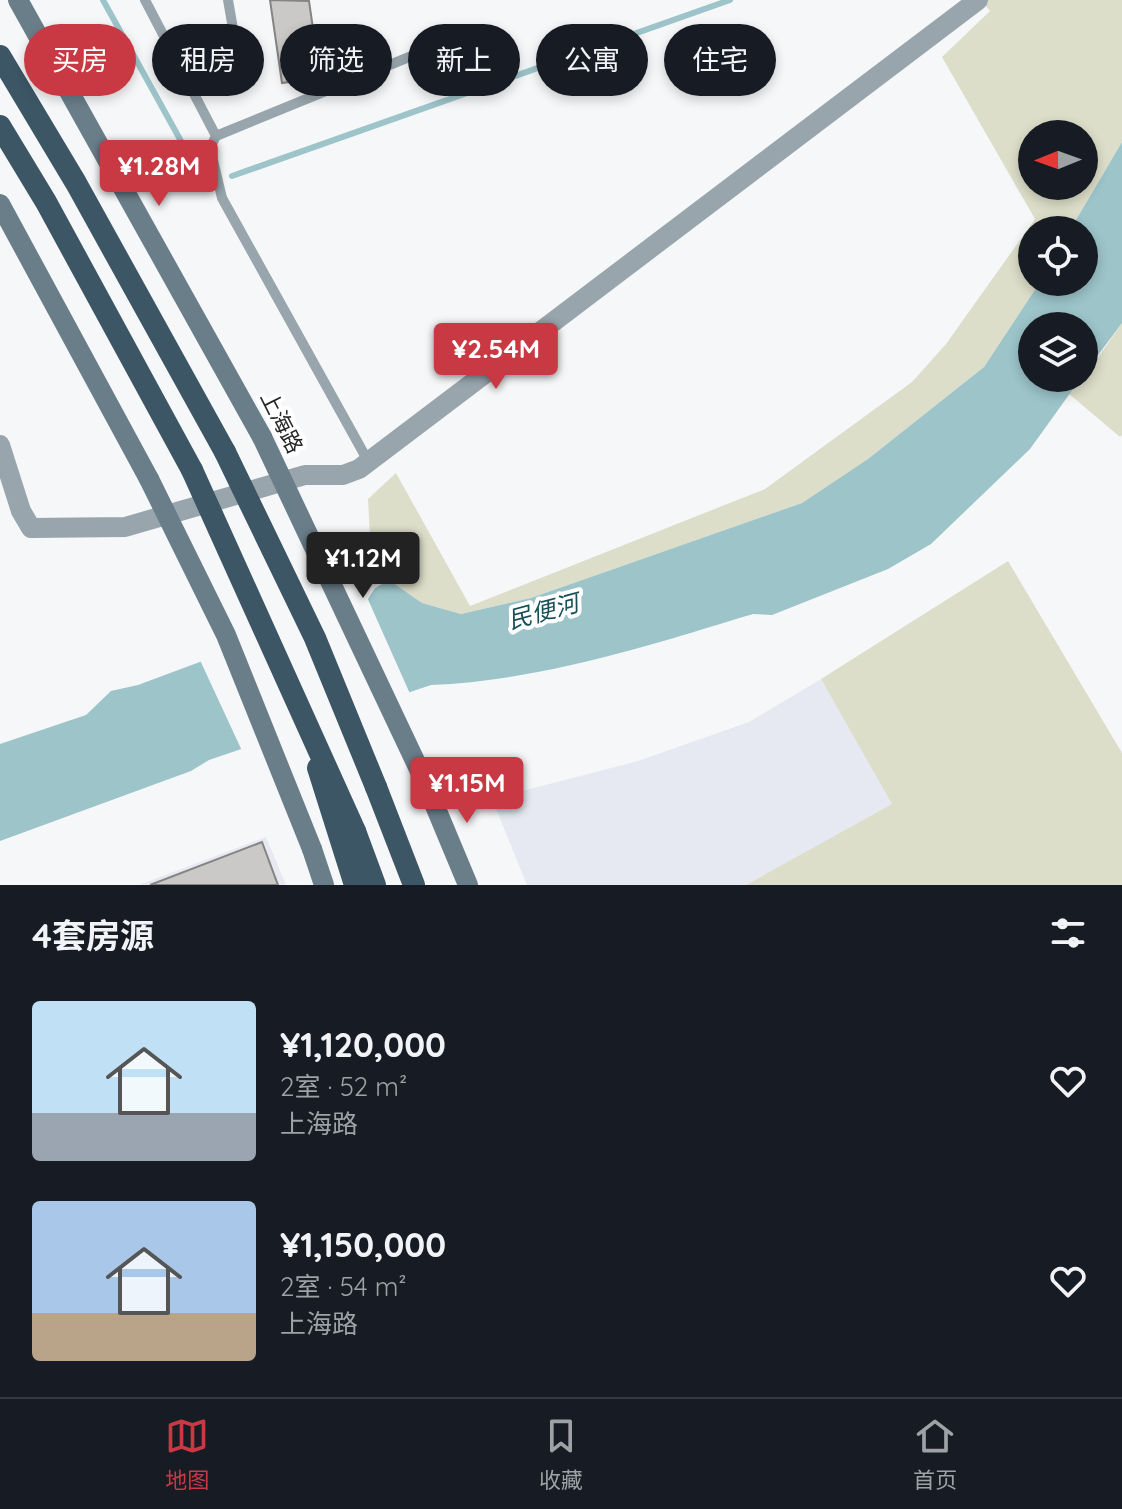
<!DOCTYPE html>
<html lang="zh">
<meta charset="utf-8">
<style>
body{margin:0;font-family:Quicksand,"Noto Sans SC",sans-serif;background:#242831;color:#f1f3f6;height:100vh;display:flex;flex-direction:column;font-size:30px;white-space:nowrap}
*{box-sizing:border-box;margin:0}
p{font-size:26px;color:#9ea1a6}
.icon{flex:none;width:44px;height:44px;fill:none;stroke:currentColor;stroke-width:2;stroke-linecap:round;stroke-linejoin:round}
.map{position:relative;height:885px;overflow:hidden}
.sheet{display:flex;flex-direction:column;background:#171b24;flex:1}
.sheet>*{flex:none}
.banner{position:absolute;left:24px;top:24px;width:1074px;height:72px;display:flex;gap:16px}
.needle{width:52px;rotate:269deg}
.tools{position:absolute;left:1018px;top:120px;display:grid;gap:16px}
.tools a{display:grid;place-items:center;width:80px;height:80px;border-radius:50%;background:#171b24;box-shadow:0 4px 12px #0003;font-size:40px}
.price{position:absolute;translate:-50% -68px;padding:0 18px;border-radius:8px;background:#c93943;color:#fff;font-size:26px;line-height:52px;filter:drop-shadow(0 2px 4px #0008)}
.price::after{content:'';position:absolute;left:50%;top:48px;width:24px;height:18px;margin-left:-12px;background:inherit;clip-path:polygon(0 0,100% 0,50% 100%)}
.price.current{background:#222;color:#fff}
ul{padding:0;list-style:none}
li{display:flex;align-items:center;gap:24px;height:200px;padding:0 32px}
li span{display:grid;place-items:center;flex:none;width:224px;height:160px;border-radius:8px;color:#555}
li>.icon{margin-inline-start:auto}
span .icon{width:96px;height:96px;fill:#fffc;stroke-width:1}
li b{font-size:34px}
h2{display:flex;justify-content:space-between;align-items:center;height:96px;padding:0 32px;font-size:34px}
.pill{padding:0 28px;border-radius:36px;background:#171b24;box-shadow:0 4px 12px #0003;font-size:28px;line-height:72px}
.pill.current{background:#c93943;color:#fff}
.tab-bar{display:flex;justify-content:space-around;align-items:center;height:112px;border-top:2px solid #363941;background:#171b24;font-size:22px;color:#9ea1a6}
.tab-bar a{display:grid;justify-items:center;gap:4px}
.tab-bar .current{color:#c93943}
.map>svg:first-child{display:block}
.built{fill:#e7e9f2}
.green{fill:#dcdec9;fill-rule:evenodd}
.water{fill:#9cc4c9}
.pier{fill:#f6f7f8}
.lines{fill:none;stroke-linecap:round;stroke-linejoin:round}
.stream{stroke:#9cc4c9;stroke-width:6}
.building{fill:#cbc9c8;stroke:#858483;stroke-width:2}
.service{stroke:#98a5ad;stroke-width:10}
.minor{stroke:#98a5ad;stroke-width:20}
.secondary{stroke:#6a7e8a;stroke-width:20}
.trunk{stroke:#3c5666;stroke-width:22}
.secondary-bridge{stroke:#6a7e8a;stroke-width:20}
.trunk-bridge{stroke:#3c5666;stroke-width:22}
.labels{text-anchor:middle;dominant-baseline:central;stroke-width:8;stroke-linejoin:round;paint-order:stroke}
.street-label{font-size:22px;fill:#262626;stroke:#fff}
.water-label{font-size:24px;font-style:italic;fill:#175057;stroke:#fff}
</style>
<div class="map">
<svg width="1122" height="885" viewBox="0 0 1122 885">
<rect width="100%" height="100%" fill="#f6f7f8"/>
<path class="built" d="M 821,679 L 893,804 L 746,885 L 527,885 L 492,799 L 638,761 L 749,722 Z
M 266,837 L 286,885 L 139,885 Z"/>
<path class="green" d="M 981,0 L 1122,0 L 1122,142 L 1070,230 L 1032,230 L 1032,282 L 1040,282 L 984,367 L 868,459 L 802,503 L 531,598 L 461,614 L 422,603 L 389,580 L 370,536 L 368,499 L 396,473 L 470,606 L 765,489 L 912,382 L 946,344 L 1035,219 L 942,57 L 990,11 ZM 1032,134 L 1084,134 L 1084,186 L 1032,186 Z
M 1122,323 L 1122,435 L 1120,437 L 1068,393 L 1084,378 Z
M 1008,561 L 1122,753 L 1122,885 L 746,885 L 892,804 L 821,679 Z"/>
<path class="water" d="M 1122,142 L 1122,323 L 1084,374 L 1084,326 L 1032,326 L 1032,378 L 1081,378 L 1030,449 L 931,544 L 888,569 L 772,615 L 753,614 C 647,646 543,680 431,685 L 209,760 L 191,771 L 0,841 L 0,744 L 86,715 L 111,691 L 138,685 L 368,599 L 375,588 L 389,580 L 422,603 L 461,614 L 531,598 L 802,503 L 868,459 L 984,367 L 1040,282 L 1084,282 L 1084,230 L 1070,230 Z"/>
<path class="pier" d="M 366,595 L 411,696 L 243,753 L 199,658 Z"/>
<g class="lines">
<path class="stream" d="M 103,0 L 192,161
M 232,176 L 730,0
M 190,187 L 201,184"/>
</g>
<path class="building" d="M 270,0 L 309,1 L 317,56 L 307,58 L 310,79 L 282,83 Z
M 262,842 L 278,885 L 150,885 Z"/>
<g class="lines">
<path class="service" d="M 145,0 L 216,136
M 228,0 L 240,69
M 368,461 L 222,198 L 210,148 L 216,136 L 463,35"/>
<path class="minor" d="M 0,445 L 21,511 L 31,528 L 125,527 L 305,475 L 343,475 L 359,469 L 978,0"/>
<path class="secondary" d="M 18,0 L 262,437
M 0,204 L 149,479
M 425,782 L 468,885
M 312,849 L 324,885"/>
<path class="trunk" d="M 0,56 L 76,183 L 225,452
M 0,126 L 46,202 L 192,470
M 318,768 L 355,885
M 376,787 L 414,885
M 355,831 L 375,885"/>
<path class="secondary-bridge" d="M 262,437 L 425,782
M 149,479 L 226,635 L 312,849"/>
<path class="trunk-bridge" d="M 225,452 L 315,638 L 376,787
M 192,470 L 355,831"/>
</g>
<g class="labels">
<g class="street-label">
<text transform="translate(282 422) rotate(63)">上海路</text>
</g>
<g class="water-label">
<text transform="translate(543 611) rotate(-15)">民便河</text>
</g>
</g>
</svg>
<div class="tools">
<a><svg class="needle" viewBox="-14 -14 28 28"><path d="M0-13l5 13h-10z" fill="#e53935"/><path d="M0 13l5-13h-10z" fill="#9ea1a6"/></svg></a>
<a><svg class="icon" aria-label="locate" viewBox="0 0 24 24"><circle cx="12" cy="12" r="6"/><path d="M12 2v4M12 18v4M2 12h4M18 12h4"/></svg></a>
<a><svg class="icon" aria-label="layers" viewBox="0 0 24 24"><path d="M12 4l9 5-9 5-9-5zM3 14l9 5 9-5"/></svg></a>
</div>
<b class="price" style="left:159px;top:208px">¥1.28M</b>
<b class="price" style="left:496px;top:391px">¥2.54M</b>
<b class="price current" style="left:363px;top:600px">¥1.12M</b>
<b class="price" style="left:467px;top:825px">¥1.15M</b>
<div class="banner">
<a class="pill current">买房</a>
<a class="pill">租房</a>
<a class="pill">筛选</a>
<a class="pill">新上</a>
<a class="pill">公寓</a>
<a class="pill">住宅</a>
</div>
</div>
<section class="sheet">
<h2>4套房源<svg class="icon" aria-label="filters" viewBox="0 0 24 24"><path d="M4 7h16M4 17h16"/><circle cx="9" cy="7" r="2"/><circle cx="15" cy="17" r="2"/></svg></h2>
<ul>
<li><span style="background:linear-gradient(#bfe0f5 70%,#9aa5b1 0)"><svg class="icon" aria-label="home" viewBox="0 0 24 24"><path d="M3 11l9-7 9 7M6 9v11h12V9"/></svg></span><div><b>¥1,120,000</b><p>2室 · 52 m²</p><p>上海路</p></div><svg class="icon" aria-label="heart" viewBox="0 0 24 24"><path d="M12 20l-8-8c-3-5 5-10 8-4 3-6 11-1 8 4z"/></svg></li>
<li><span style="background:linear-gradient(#a9c7e8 70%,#b9a48a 0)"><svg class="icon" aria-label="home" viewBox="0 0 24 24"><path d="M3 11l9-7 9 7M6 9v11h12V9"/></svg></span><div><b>¥1,150,000</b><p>2室 · 54 m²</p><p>上海路</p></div><svg class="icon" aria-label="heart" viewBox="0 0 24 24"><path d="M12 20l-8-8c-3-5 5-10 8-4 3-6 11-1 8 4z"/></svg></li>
</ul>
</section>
<nav class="tab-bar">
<a class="current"><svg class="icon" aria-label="map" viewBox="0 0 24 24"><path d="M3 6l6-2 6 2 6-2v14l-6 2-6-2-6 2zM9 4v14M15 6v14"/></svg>地图</a>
<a><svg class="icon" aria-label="saved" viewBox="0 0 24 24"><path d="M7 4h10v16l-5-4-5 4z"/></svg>收藏</a>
<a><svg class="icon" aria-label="home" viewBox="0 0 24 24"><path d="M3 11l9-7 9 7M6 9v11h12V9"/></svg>首页</a>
</nav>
